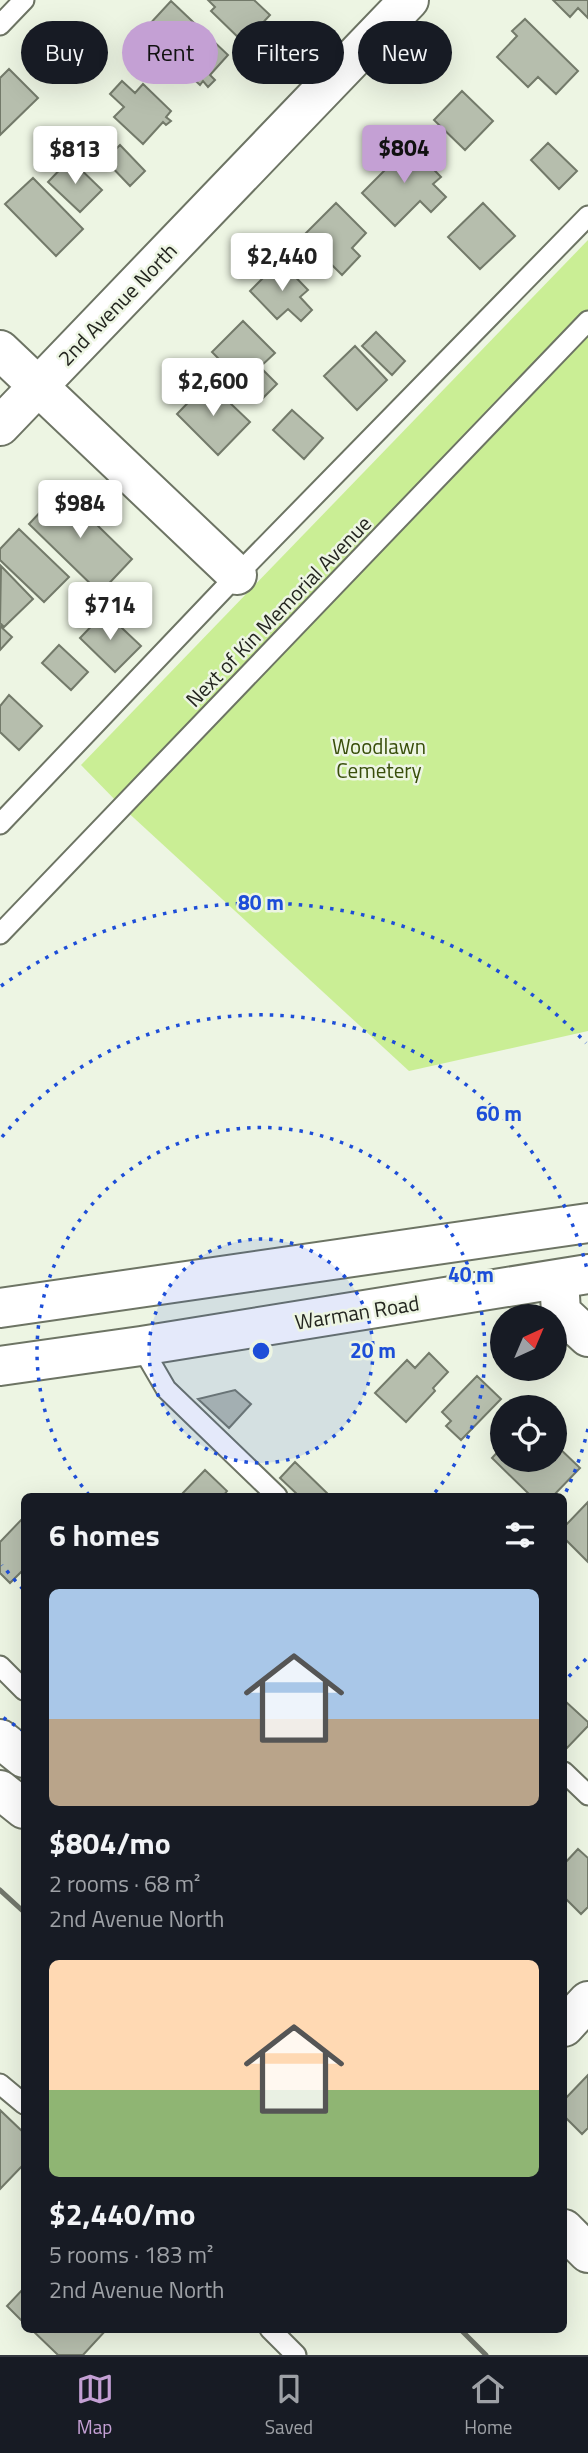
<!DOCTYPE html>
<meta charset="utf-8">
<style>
body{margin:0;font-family:"Titillium Web",sans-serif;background:#20242c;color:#f1f3f6;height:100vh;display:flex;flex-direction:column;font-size:26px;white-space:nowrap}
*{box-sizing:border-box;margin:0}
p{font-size:23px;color:#9ea1a6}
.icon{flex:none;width:38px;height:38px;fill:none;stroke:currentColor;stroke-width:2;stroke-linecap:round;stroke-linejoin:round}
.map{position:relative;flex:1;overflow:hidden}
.panel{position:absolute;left:21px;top:1493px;width:546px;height:840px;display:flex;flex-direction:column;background:#171b24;border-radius:10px;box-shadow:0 7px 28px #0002}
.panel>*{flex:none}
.hud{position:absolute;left:21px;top:21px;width:546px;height:63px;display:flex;gap:14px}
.needle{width:46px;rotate:44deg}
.buttons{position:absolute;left:490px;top:1304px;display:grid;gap:14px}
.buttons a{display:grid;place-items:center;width:77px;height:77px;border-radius:50%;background:#171b24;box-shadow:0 7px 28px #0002;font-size:35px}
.price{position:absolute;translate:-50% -60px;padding:0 16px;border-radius:7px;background:#fff;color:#222;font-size:23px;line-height:46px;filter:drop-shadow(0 2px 4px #0008)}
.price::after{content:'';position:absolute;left:50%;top:42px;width:21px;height:16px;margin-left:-10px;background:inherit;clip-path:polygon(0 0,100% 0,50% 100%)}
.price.on{background:#c4a0d4;color:#111}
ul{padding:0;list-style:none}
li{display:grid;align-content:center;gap:14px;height:371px;padding:0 28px}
li span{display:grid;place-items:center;height:217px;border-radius:10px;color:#555}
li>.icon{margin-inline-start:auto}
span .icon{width:126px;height:126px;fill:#fffc;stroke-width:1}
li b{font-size:30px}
h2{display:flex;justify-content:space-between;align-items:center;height:84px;padding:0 28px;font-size:30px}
.chip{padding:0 24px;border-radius:32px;background:#171b24;box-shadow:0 7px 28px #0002;font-size:24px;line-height:63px}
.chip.on{background:#c4a0d4;color:#111}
.tab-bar{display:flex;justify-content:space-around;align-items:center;height:98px;border-top:2px solid #363941;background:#171b24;font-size:19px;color:#9ea1a6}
.tab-bar a{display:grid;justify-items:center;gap:4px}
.tab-bar .on{color:#c4a0d4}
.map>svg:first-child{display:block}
.green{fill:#caee95}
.building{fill:#b6bead;stroke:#737a6a;stroke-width:2}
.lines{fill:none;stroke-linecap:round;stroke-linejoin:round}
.service-casing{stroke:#6d7464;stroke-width:23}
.minor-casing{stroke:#6d7464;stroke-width:42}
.tertiary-casing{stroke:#6d7464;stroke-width:42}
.secondary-casing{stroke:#6d7464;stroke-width:42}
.service{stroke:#fff;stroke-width:19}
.minor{stroke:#fff;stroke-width:38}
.tertiary{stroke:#fff;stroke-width:38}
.secondary{stroke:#fff;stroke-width:38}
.rail{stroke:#72776c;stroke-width:5}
.ring{fill:none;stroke:#1d4ed8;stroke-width:3.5;stroke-dasharray:3.5 7}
.labels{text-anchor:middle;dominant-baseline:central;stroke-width:5;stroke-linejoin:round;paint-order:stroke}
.street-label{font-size:21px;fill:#242620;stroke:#edf5e3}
.park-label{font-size:21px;fill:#384e0a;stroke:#edf5e3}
.centre{fill:#1d4ed8;stroke:#edf5e3;stroke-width:3.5}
.ring-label{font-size:21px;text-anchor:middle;font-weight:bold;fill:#1d4ed8;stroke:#edf5e3;stroke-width:5;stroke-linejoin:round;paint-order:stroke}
</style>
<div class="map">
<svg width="588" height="2355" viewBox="0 0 588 2355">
<rect width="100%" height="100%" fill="#edf5e3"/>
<path class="green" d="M 588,240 L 588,1031 L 409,1071 L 122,807 L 81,765 Z"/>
<path class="building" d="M 208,0 L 254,0 L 270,15 L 244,43 L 211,11 L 215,7 Z
M 553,0 L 588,0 L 588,18 L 578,8 L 570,17 Z
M 171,1 L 228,55 L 210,75 L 215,80 L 208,87 L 203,81 L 200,85 L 171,58 L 175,53 L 147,27 Z
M 525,19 L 578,71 L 556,94 L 538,77 L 528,87 L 497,57 L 517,36 L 512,31 Z
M 9,69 L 38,98 L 0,135 L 0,78 Z
M 122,81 L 135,93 L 143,84 L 171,111 L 166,117 L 171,121 L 166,125 L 163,122 L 143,144 L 114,117 L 124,107 L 110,94 Z
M 462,91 L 493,121 L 465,150 L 434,120 Z
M 394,140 L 406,151 L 411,146 L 441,177 L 433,184 L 446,197 L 431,212 L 420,201 L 395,226 L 362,193 L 393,162 L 382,151 Z
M 548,143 L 577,171 L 559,189 L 531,160 Z
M 120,145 L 145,171 L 130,186 L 105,160 Z
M 70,159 L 102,190 L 80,212 L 48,182 Z
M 33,178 L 83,229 L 56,256 L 5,204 Z
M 336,203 L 366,233 L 352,248 L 360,256 L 342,275 L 303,236 Z
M 483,203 L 515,236 L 480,269 L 448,237 Z
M 280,261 L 308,290 L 300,297 L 312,310 L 301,321 L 288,309 L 277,319 L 250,291 Z
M 243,321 L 275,353 L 260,367 L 277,384 L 260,401 L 212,352 Z
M 376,332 L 405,361 L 392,375 L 362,346 Z
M 355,346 L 387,380 L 357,410 L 324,376 Z
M 208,382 L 250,422 L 218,455 L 177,414 Z
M 292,410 L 323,438 L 304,459 L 273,430 Z
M 58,487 L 132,559 L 100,593 L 29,524 L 44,508 L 41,505 Z
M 19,529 L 69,577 L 44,602 L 0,560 L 0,549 Z
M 1,566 L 33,599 L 4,627 L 0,623 Z
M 105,612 L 141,646 L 115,672 L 80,638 Z
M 0,626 L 12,637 L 0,650 Z
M 59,645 L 88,672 L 71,690 L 42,663 Z
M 9,695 L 42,726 L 19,750 L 0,732 L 0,706 Z
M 429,1353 L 448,1372 L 433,1388 L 435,1391 L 406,1422 L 375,1393 L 407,1360 L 415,1368 Z
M 477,1376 L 501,1399 L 461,1440 L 446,1426 L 451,1421 L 442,1412 Z
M 235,1390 L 251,1404 L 229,1428 L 198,1399 Z
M 555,1444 L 580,1468 L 553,1496 L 531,1496 L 492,1458 L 502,1447 L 502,1460 L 555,1460 Z
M 295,1462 L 330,1496 L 299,1496 L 280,1478 Z
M 205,1470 L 227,1491 L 223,1496 L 180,1496 Z
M 588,1502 L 588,1562 L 564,1538 L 564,1527 Z
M 24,1517 L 24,1569 L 10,1583 L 0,1573 L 0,1542 Z
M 565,1701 L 588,1722 L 588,1726 L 567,1748 L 564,1744 Z
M 578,1849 L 588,1858 L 588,1907 L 581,1914 L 564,1897 L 564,1864 Z
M 588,2075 L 588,2128 L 582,2134 L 564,2116 L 564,2100 Z
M 0,2110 L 24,2133 L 24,2164 L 0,2189 Z
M 24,2288 L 24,2323 L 7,2306 Z
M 31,2329 L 107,2329 L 83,2355 L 58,2355 Z"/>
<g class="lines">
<g class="service-casing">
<path id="service" d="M 0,25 L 24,0
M 0,824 L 237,575 L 588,216
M 0,934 L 588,321
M 141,1346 L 166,1389 L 277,1496
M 0,1666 L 24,1690
M 564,1772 L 588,1795
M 0,2084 L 24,2104
M 270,2329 L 296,2355"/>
</g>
<g class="minor-casing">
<path id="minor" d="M 0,350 L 237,575
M 0,426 L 409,0
M 559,1280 L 561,1312 L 588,1337
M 564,2027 L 588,2001"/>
</g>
<g class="tertiary-casing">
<path id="tertiary" d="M 0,1739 L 24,1758
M 0,1790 L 24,1809
M 564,2229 L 588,2253"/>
</g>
<g class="secondary-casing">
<path id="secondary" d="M 0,1308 L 588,1223
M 0,1366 L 141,1346 L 588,1274"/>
</g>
<use href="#service" class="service"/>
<use href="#minor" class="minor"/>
<use href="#tertiary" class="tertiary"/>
<use href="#secondary" class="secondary"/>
<path class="rail" d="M 0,1890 L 24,1912
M 460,2329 L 486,2355"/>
</g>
<circle cx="261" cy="1351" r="112" fill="#1d4ed8" fill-opacity=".12"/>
<g class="ring">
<circle cx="261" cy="1351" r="112"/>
<path d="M89 1495A224 224 0 1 1 433 1495"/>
<path d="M588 1429A336 336 0 0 1 564 1496M23 1589A336 336 0 0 1 2 1565M2 1137A336 336 0 0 1 588 1273"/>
<path d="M586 1659A448 448 0 0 1 564 1681M24 1731A448 448 0 0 1 1 1716M1 986A448 448 0 0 1 586 1043"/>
</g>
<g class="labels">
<g class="street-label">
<text transform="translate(117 304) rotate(-46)">2nd Avenue North</text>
<text transform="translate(278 611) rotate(-46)">Next of Kin Memorial Avenue</text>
<text transform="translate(357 1312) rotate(-9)">Warman Road</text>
</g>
<g class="park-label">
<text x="379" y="746">Woodlawn<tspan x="379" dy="24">Cemetery</tspan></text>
</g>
</g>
<circle cx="261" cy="1351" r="10" class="centre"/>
<g class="ring-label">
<text x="261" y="910">80 m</text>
<text x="499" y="1121">60 m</text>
<text x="471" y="1282">40 m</text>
<text x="373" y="1358">20 m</text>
</g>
</svg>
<div class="buttons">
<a><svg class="needle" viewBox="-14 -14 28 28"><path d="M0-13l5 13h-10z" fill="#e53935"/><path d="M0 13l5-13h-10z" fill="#9ea1a6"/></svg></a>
<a><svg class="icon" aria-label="locate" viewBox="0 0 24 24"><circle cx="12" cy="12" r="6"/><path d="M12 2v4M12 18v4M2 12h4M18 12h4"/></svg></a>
</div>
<b class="price on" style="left:404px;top:185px">$804</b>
<b class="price" style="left:75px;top:186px">$813</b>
<b class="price" style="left:282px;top:293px">$2,440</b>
<b class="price" style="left:213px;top:418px">$2,600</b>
<b class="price" style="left:80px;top:540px">$984</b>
<b class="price" style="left:110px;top:642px">$714</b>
<div class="hud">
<a class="chip">Buy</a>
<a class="chip on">Rent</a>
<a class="chip">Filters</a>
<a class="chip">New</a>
</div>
<section class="panel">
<h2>6 homes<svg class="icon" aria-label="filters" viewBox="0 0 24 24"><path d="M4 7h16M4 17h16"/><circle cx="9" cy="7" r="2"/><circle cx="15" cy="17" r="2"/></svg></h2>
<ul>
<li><span style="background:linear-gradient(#a9c7e8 60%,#b9a48a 0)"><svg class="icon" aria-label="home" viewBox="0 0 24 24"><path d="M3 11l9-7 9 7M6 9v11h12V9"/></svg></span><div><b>$804/mo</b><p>2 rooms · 68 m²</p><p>2nd Avenue North</p></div></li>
<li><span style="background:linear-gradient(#ffd9b3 60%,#8fb573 0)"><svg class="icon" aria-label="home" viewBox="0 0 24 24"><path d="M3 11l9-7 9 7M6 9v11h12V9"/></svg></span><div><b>$2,440/mo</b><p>5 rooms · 183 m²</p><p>2nd Avenue North</p></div></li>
</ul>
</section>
</div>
<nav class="tab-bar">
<a class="on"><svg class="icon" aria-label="map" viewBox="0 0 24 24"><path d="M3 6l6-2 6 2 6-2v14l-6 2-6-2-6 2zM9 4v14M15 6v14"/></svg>Map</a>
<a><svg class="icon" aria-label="saved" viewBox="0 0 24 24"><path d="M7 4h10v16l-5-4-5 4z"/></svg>Saved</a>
<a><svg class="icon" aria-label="home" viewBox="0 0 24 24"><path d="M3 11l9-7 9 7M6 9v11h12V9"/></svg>Home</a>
</nav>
